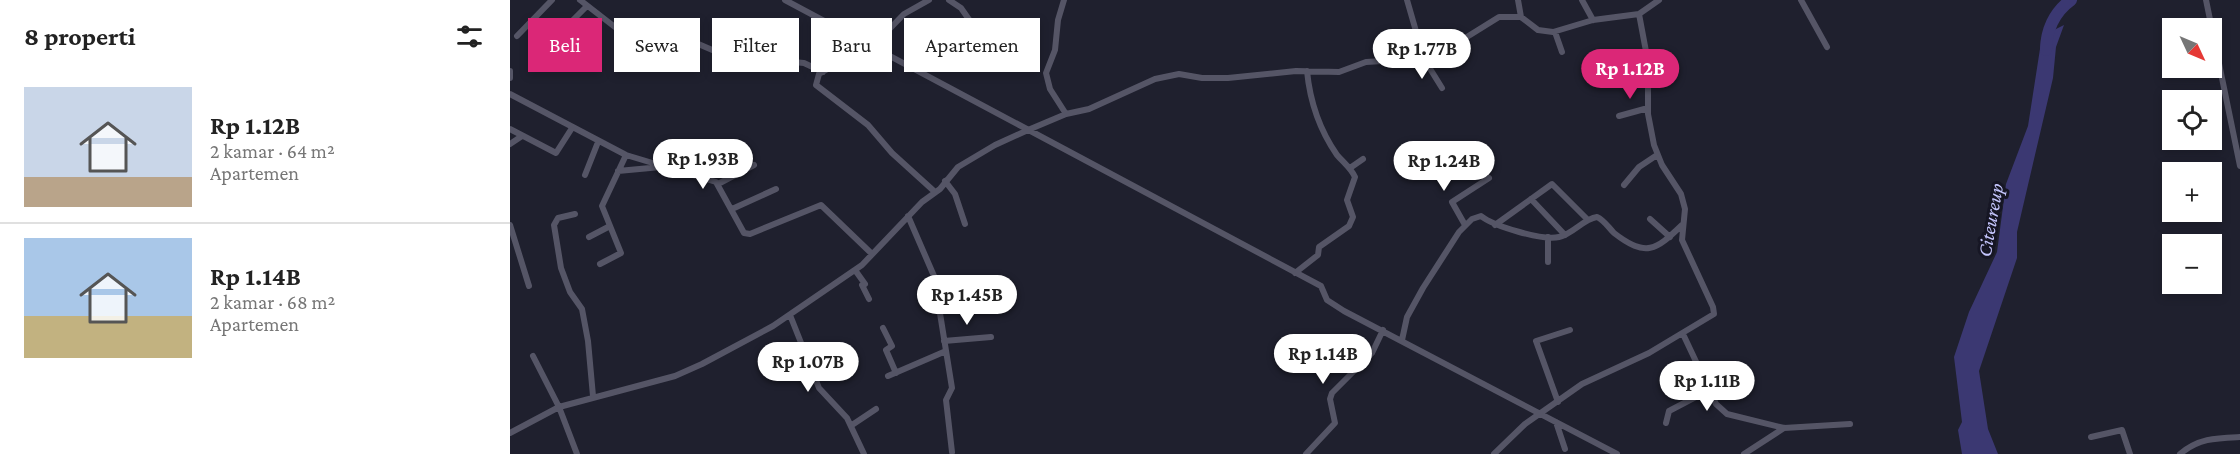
<!DOCTYPE html>
<html lang="id">
<meta charset="utf-8">
<style>
body{margin:0;font-family:"Crimson Pro",serif;background:#f6f6f6;color:#222;height:100vh;display:flex;flex-direction:column;font-size:22px;white-space:nowrap}
*{box-sizing:border-box;margin:0}
p{font-size:20px;color:#767676}
.icon{flex:none;width:33px;height:33px;fill:none;stroke:currentColor;stroke-width:2;stroke-linecap:round;stroke-linejoin:round}
.map{position:relative;flex:1;overflow:hidden}
.panel{display:flex;flex-direction:column;background:#fff;width:510px}
.panel>*{flex:none}
.guide{position:absolute;left:18px;top:18px;width:570px;height:54px;display:flex;gap:12px}
.needle{width:39px;rotate:134deg}
.tools{position:absolute;left:1652px;top:18px;display:grid;gap:12px}
.tools a{display:grid;place-items:center;width:60px;height:60px;border-radius:0px;background:#fff;box-shadow:0 3px 9px #0003;font-size:30px}
.price{position:absolute;translate:-50% -51px;padding:0 14px;border-radius:21px;background:#fff;color:#222;font-size:20px;line-height:39px;filter:drop-shadow(0 2px 3px #0008)}
.price::after{content:'';position:absolute;left:50%;top:36px;width:18px;height:14px;margin-left:-9px;background:inherit;clip-path:polygon(0 0,100% 0,50% 100%)}
.price.on{background:#db2777;color:#fff}
ul{padding:0;list-style:none}
li{display:flex;align-items:center;gap:18px;height:150px;padding:0 24px}
li+li{border-top:2px solid #e0e0e0}
li span{display:grid;place-items:center;flex:none;width:168px;height:120px;border-radius:0px;color:#555}
li>.icon{margin-inline-start:auto}
span .icon{width:72px;height:72px;fill:#fffc;stroke-width:1}
li b{font-size:26px}
h2{display:flex;justify-content:space-between;align-items:center;height:72px;padding:0 24px;font-size:26px}
.pill{padding:0 21px;border-radius:0px;background:#fff;box-shadow:0 3px 9px #0003;font-size:21px;line-height:54px}
.pill.on{background:#db2777;color:#fff}
main{display:flex;flex:1;min-height:0}
.map>svg:first-child{display:block}
.water{fill:#3b3872}
.lines{fill:none;stroke-linecap:round;stroke-linejoin:round}
.river{stroke:#3b3872;stroke-width:12}
.street{stroke:#556;stroke-width:6}
.labels{text-anchor:middle;dominant-baseline:central;stroke-width:6;stroke-linejoin:round;paint-order:stroke}
.water-label{font-size:20px;font-style:italic;fill:#c4c5fc;stroke:#161624}
</style>
<main>
<section class="panel">
<h2>8 properti<svg class="icon" aria-label="filters" viewBox="0 0 24 24"><path d="M4 7h16M4 17h16"/><circle cx="9" cy="7" r="2"/><circle cx="15" cy="17" r="2"/></svg></h2>
<ul>
<li><span style="background:linear-gradient(#c9d6e8 75%,#b9a48a 0)"><svg class="icon" aria-label="home" viewBox="0 0 24 24"><path d="M3 11l9-7 9 7M6 9v11h12V9"/></svg></span><div><b>Rp 1.12B</b><p>2 kamar · 64 m²</p><p>Apartemen</p></div></li>
<li><span style="background:linear-gradient(#a9c7e8 65%,#c2b280 0)"><svg class="icon" aria-label="home" viewBox="0 0 24 24"><path d="M3 11l9-7 9 7M6 9v11h12V9"/></svg></span><div><b>Rp 1.14B</b><p>2 kamar · 68 m²</p><p>Apartemen</p></div></li>
</ul>
</section>
<div class="map">
<svg width="1730" height="454" viewBox="0 0 1730 454">
<rect width="100%" height="100%" fill="#1f202e"/>
<path class="water" d="M 1554,25 L 1546,47 L 1543,78 L 1507,232 L 1507,258 L 1469,371 L 1478,429 L 1488,454 L 1452,454 L 1448,430 L 1452,422 L 1444,357 L 1459,312 L 1487,252 L 1496,184 L 1518,126 L 1532,36 Z"/>
<g class="lines">
<path class="river" d="M 1536,50 C 1536,31 1544,12 1561,0"/>
<path class="street" d="M 70,0 L 119,38 L 131,23 L 137,22 L 228,61 L 264,67 L 283,62 L 294,63 L 313,72
M 275,0 L 811,286 L 817,300 L 834,311 L 1107,454
M 439,0 L 451,8 L 467,31
M 554,0 L 548,20 L 545,50 L 536,73 L 540,89 L 556,114
M 897,0 L 914,59 L 932,88
M 1008,0 L 1011,17
M 1072,0 L 1083,20
M 1291,0 L 1317,47
M 1696,0 L 1730,166
M 1045,32 L 1052,52
M 7,36 L 42,0
M 43,40 L 77,6
M 349,41 L 328,63 L 309,74 L 306,85 L 358,125 L 382,153 L 425,192
M 362,47 L 394,14 L 419,0
M 406,69 L 420,61 L 452,52
M 0,71 L 0,78
M 0,94 L 116,155 L 206,182 L 234,233 L 240,234 L 311,205 L 362,254
M 1109,116 L 1138,108
M 0,129 L 46,153 L 62,128
M 0,144 L 12,136
M 840,168 L 853,159
M 108,171 L 151,167
M 75,175 L 88,142
M 435,181 L 445,194 L 455,224
M 208,184 L 244,165
M 1114,185 L 1129,167 L 1147,155
M 1021,199 L 1055,235
M 222,209 L 266,189
M 65,214 L 48,218 L 44,225 L 51,268 L 60,292 L 72,309 L 78,341 L 83,396
M 398,216 L 424,276 L 442,388 L 436,400 L 442,452
M 1140,219 L 1160,237
M 0,225 L 19,286
M 955,225 L 942,202 L 979,178
M 985,225 L 1042,184 L 1078,220
M 79,237 L 100,226
M 1038,237 L 1038,262
M 90,264 L 111,253 L 92,206 L 116,155
M 345,270 L 355,284 L 352,285 L 359,299
M 785,273 L 808,255 L 809,247 L 839,226 L 843,217 L 837,200 L 845,177 C 841,168 833,162 827,155 C 809,129 800,102 797,71
M 280,315 L 309,388 L 337,418 L 354,454
M 373,328 L 382,346 L 376,350 L 386,373
M 1173,334 L 1206,404 L 1217,414 L 1274,428 L 1340,424
M 892,340 L 897,317 L 913,288 L 949,232 L 962,219 L 971,216 C 983,226 1033,241 1049,237 C 1063,234 1073,219 1087,217 C 1094,220 1098,227 1104,233 C 1136,258 1146,250 1172,225
M 434,341 L 481,337
M 378,376 L 436,351
M 1048,402 L 1026,341 L 1060,330
M 1046,422 L 1055,449
M 1156,423 L 1159,411 L 1199,390
M 342,425 L 366,409
M 0,433 L 49,407 L 23,356
M 1581,437 L 1612,430 L 1620,454
M 67,454 L 49,407 L 165,376 L 192,364 L 263,326 L 352,265 L 412,202 L 430,189 L 448,167 L 485,145 L 518,130 L 556,114 L 579,109 L 645,79 L 669,74 L 692,78 L 718,78 L 786,71 L 829,72 L 856,62 L 923,58 L 989,17 L 1011,17 L 1028,30 L 1043,32 L 1083,20 L 1129,14 L 1149,0
M 796,454 L 825,423 L 820,399 L 822,393 L 862,353 L 873,330
M 984,454 L 1015,424 L 1072,384 L 1139,353 L 1204,314 L 1203,307 L 1172,240 L 1175,209 L 1171,194 L 1152,165 L 1144,145 L 1138,114 L 1138,62 L 1129,14
M 1234,454 L 1274,428
M 1670,454 C 1689,438 1707,438 1730,437"/>
</g>
<g class="labels">
<g class="water-label">
<text transform="translate(1480 220) rotate(-80)">Citeureup</text>
</g>
</g>
</svg>
<div class="tools">
<a><svg class="needle" viewBox="-14 -14 28 28"><path d="M0-13l5 13h-10z" fill="#e53935"/><path d="M0 13l5-13h-10z" fill="#767676"/></svg></a>
<a><svg class="icon" aria-label="locate" viewBox="0 0 24 24"><circle cx="12" cy="12" r="6"/><path d="M12 2v4M12 18v4M2 12h4M18 12h4"/></svg></a>
<a>+</a>
<a>−</a>
</div>
<b class="price" style="left:912px;top:80px">Rp 1.77B</b>
<b class="price on" style="left:1120px;top:100px">Rp 1.12B</b>
<b class="price" style="left:193px;top:190px">Rp 1.93B</b>
<b class="price" style="left:934px;top:192px">Rp 1.24B</b>
<b class="price" style="left:457px;top:326px">Rp 1.45B</b>
<b class="price" style="left:813px;top:385px">Rp 1.14B</b>
<b class="price" style="left:298px;top:393px">Rp 1.07B</b>
<b class="price" style="left:1197px;top:412px">Rp 1.11B</b>
<div class="guide">
<a class="pill on">Beli</a>
<a class="pill">Sewa</a>
<a class="pill">Filter</a>
<a class="pill">Baru</a>
<a class="pill">Apartemen</a>
</div>
</div>
</main>
